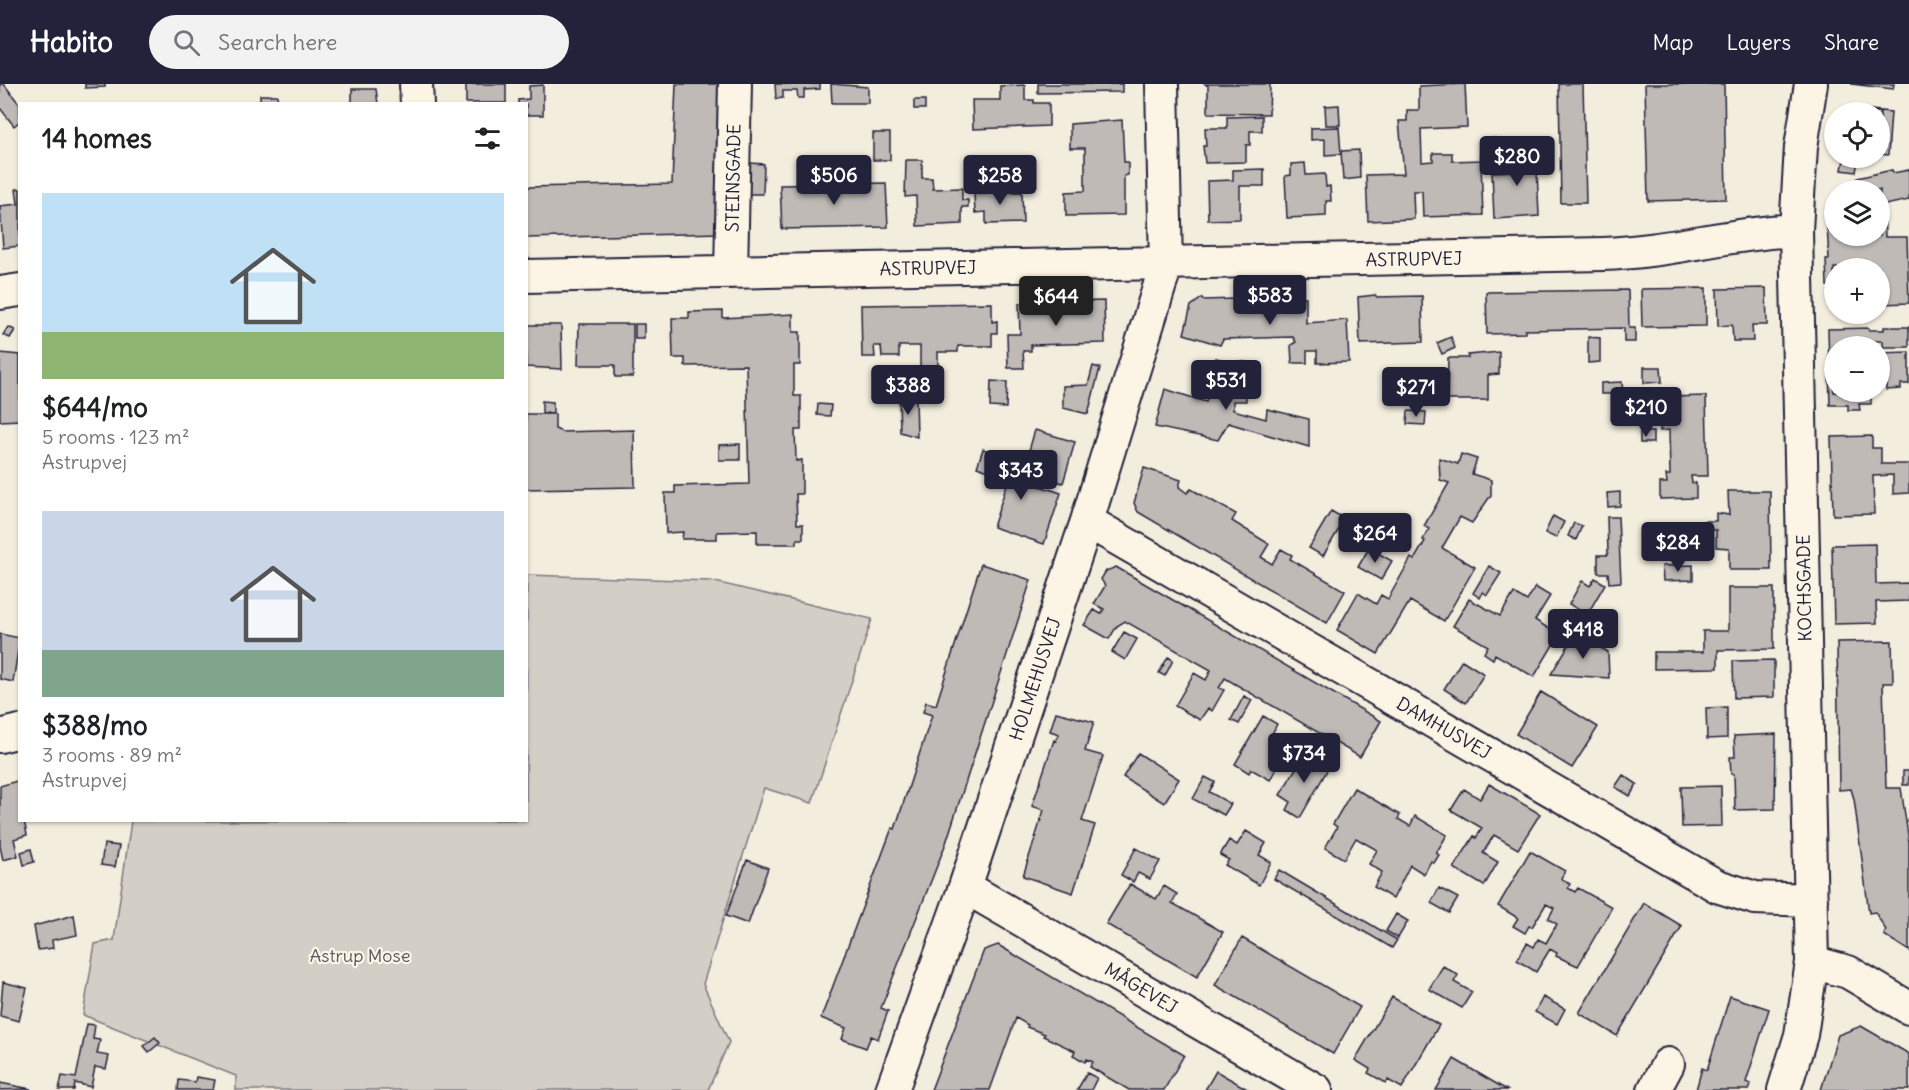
<!DOCTYPE html>
<meta charset="utf-8">
<style>
body{margin:0;font-family:Delius,sans-serif;background:#f2f2f2;color:#202124;height:100vh;display:flex;flex-direction:column;font-size:22px;white-space:nowrap}
*{box-sizing:border-box;margin:0}
p{font-size:20px;color:#757577}
.icon{flex:none;width:33px;height:33px;fill:none;stroke:currentColor;stroke-width:2;stroke-linecap:round;stroke-linejoin:round}
.map{position:relative;flex:1;overflow:hidden}
.drawer{position:absolute;left:18px;top:18px;width:510px;height:720px;display:flex;flex-direction:column;background:#fff;border-radius:0px;box-shadow:0 2px 4px #0004}
.drawer>*{flex:none}
.fabs{position:absolute;left:1824px;top:18px;display:grid;gap:12px}
.fabs a{display:grid;place-items:center;width:66px;height:66px;border-radius:50%;background:#fff;box-shadow:0 2px 4px #0004;font-size:30px}
.price{position:absolute;translate:-50% -51px;padding:0 14px;border-radius:6px;background:#22223b;color:#fff;font-size:20px;line-height:39px;filter:drop-shadow(0 2px 3px #0008)}
.price::after{content:'';position:absolute;left:50%;top:36px;width:18px;height:14px;margin-left:-9px;background:inherit;clip-path:polygon(0 0,100% 0,50% 100%)}
.price.current{background:#222;color:#fff}
ul{padding:0;list-style:none}
li{display:grid;align-content:center;gap:12px;height:318px;padding:0 24px}
li span{display:grid;place-items:center;height:186px;border-radius:0px;color:#555}
li>.icon{margin-inline-start:auto}
span .icon{width:108px;height:108px;fill:#fffc;stroke-width:1}
li b{font-size:26px}
h2{display:flex;justify-content:space-between;align-items:center;height:72px;padding:0 24px;font-size:26px}
header{display:flex;align-items:center;gap:36px;box-sizing:border-box;height:84px;padding:0 30px;background:#22223b;color:#fff}
header strong{font-size:28px}
nav{display:flex;gap:33px;margin-inline-start:auto;font-size:21px}
.search{width:420px;height:54px;background:#f2f2f2;display:flex;align-items:center;gap:15px;box-sizing:border-box;padding:0 21px;border-radius:33px;color:#757577;font-size:22px}
.map>svg:first-child{display:block}
.green{fill:#d4cfc6;stroke:#7b7880;stroke-width:1.5}
.building{fill:#bfbab6;stroke:#22223b;stroke-width:1.5}
.lines{fill:none;stroke-linecap:round;stroke-linejoin:round}
.minor-casing{stroke:#22223b;stroke-width:36}
.minor{stroke:#fcf5e5;stroke-width:32}
.labels{text-anchor:middle;dominant-baseline:central;stroke-width:4.5;stroke-linejoin:round;paint-order:stroke}
.street-label{font-size:18px;fill:#22223b;stroke:#fcf5e5}
.park-label{font-size:18px;fill:#575665;stroke:#fcf5e5}
</style>
<header>
<strong>Habito</strong>
<div class="search"><svg class="icon" aria-label="search" viewBox="0 0 24 24"><circle cx="10" cy="10" r="6"/><path d="M15 15l6 6"/></svg>Search here</div>
<nav><a>Map</a><a>Layers</a><a>Share</a></nav>
</header>
<div class="map">
<svg width="1909" height="1006" viewBox="0 0 1909 1006">
<rect width="100%" height="100%" fill="#f3edde"/>
<filter id="ink" filterUnits="userSpaceOnUse"><feTurbulence type="fractalNoise" baseFrequency=".0167" numOctaves="2"/><feDisplacementMap in="SourceGraphic" scale="12" xChannelSelector="R" yChannelSelector="G"/><feConvolveMatrix kernelMatrix="1 2 1 2 8 2 1 2 1" color-interpolation-filters="sRGB"/></filter>
<g filter="url(#ink)">
<path class="green" d="M 527,491 L 711,497 L 872,535 L 812,719 L 764,704 L 703,900 L 729,958 L 708,1006 L 236,1006 L 236,992 L 83,931 L 95,860 L 114,856 L 131,737 L 526,736 Z"/>
<path class="building" d="M 0,0 L 4,0 L 20,21 L 20,37 L 14,42 L 0,24 Z
M 85,0 L 105,0 L 105,3 L 85,4 Z
M 466,0 L 506,0 L 506,19 L 466,19 Z
M 676,0 L 728,0 L 720,149 L 526,154 L 526,103 L 672,100 Z
M 775,0 L 820,0 L 820,5 L 804,6 L 804,14 L 798,14 L 797,7 L 783,7 L 783,14 L 776,15 Z
M 831,0 L 868,3 L 868,19 L 832,19 Z
M 1038,0 L 1122,0 L 1122,8 L 1038,9 Z
M 1205,0 L 1270,0 L 1269,30 L 1208,29 L 1208,2 Z
M 1465,0 L 1467,43 L 1421,45 L 1422,78 L 1433,77 L 1433,69 L 1452,69 L 1452,77 L 1481,76 L 1481,55 L 1495,54 L 1495,78 L 1481,79 L 1483,131 L 1423,133 L 1422,107 L 1413,107 L 1414,135 L 1368,137 L 1366,91 L 1404,90 L 1399,37 L 1407,37 L 1407,26 L 1419,26 L 1419,2 Z
M 1559,0 L 1583,0 L 1586,119 L 1561,119 Z
M 1645,0 L 1724,0 L 1726,115 L 1648,117 Z
M 1851,0 L 1894,0 L 1893,5 Z
M 543,1 L 543,31 L 526,31 L 526,20 L 518,20 L 518,16 L 529,15 L 529,2 Z
M 1025,1 L 1025,16 L 1034,16 L 1034,19 L 1049,19 L 1049,42 L 973,45 L 972,16 L 1000,16 L 1000,2 Z
M 352,5 L 376,5 L 378,20 L 342,20 L 352,19 Z
M 260,11 L 277,11 L 278,20 L 260,20 Z
M 914,16 L 925,16 L 925,25 L 914,25 Z
M 1339,21 L 1340,41 L 1326,41 L 1325,22 Z
M 1849,24 L 1891,28 L 1888,71 L 1880,70 L 1880,28 L 1849,28 Z
M 1262,32 L 1262,47 L 1250,47 L 1250,61 L 1246,61 L 1246,78 L 1205,79 L 1203,62 L 1206,62 L 1205,44 L 1227,44 L 1227,33 Z
M 1122,36 L 1124,78 L 1128,78 L 1128,91 L 1124,92 L 1124,131 L 1066,132 L 1066,108 L 1085,107 L 1085,64 L 1070,64 L 1070,40 Z
M 1339,43 L 1341,70 L 1325,71 L 1325,55 L 1311,56 L 1311,44 Z
M 873,49 L 890,49 L 890,76 L 873,76 Z
M 1536,63 L 1539,132 L 1494,135 L 1492,88 L 1514,87 L 1513,64 Z
M 1359,66 L 1360,94 L 1343,96 L 1341,67 Z
M 1844,75 L 1858,77 L 1856,88 L 1842,86 Z
M 906,76 L 922,76 L 922,94 L 932,94 L 933,105 L 962,104 L 962,116 L 968,116 L 968,123 L 962,123 L 962,140 L 917,142 L 916,112 L 905,113 Z
M 750,79 L 764,80 L 763,110 L 749,110 Z
M 1305,79 L 1306,91 L 1325,90 L 1326,103 L 1330,102 L 1331,117 L 1326,117 L 1326,132 L 1287,134 L 1285,92 L 1291,91 L 1291,80 Z
M 1264,85 L 1264,102 L 1240,102 L 1240,135 L 1208,136 L 1207,97 L 1233,96 L 1233,86 Z
M 1892,86 L 1893,89 L 1909,86 L 1909,116 L 1880,122 L 1880,106 L 1859,106 L 1857,94 Z
M 886,99 L 888,143 L 782,145 L 780,101 Z
M 986,102 L 1005,102 L 1006,108 L 1022,108 L 1023,139 L 986,140 L 986,128 L 975,129 L 974,110 L 986,110 Z
M 16,105 L 20,105 L 20,162 L 3,164 L 0,122 L 18,120 Z
M 1880,124 L 1884,124 L 1885,153 L 1907,153 L 1909,219 L 1880,220 L 1880,184 L 1834,184 L 1834,202 L 1827,202 L 1826,175 L 1829,175 L 1826,125 L 1834,125 L 1834,152 L 1880,152 Z
M 1706,204 L 1706,242 L 1642,243 L 1641,205 Z
M 1766,204 L 1767,241 L 1752,241 L 1753,257 L 1733,257 L 1732,241 L 1718,242 L 1717,205 Z
M 1628,206 L 1629,244 L 1635,244 L 1635,258 L 1624,258 L 1624,244 L 1525,246 L 1525,249 L 1487,250 L 1486,208 Z
M 1375,211 L 1377,213 L 1422,212 L 1423,258 L 1360,260 L 1358,213 Z
M 1306,213 L 1306,239 L 1347,236 L 1349,278 L 1317,279 L 1317,267 L 1307,267 L 1307,279 L 1292,279 L 1291,261 L 1296,258 L 1293,253 L 1223,255 L 1220,261 L 1184,250 L 1191,222 L 1202,214 L 1203,216 Z
M 1104,217 L 1105,259 L 1031,261 L 1031,267 L 1023,267 L 1024,284 L 1008,284 L 1007,250 L 1020,250 L 1019,219 Z
M 992,219 L 992,238 L 997,237 L 997,249 L 992,249 L 992,262 L 958,262 L 958,268 L 938,268 L 938,285 L 920,285 L 920,262 L 899,262 L 899,273 L 882,273 L 881,262 L 874,262 L 875,273 L 862,273 L 861,221 Z
M 723,227 L 723,234 L 793,230 L 793,248 L 800,248 L 800,281 L 794,281 L 794,312 L 801,312 L 801,346 L 795,346 L 796,377 L 802,376 L 802,410 L 796,410 L 797,440 L 803,440 L 803,455 L 797,455 L 797,460 L 757,460 L 757,447 L 717,448 L 717,455 L 682,455 L 683,448 L 666,449 L 665,409 L 675,409 L 675,402 L 749,400 L 746,281 L 685,282 L 685,274 L 673,274 L 672,234 L 689,234 L 689,228 Z
M 579,240 L 633,240 L 633,293 L 615,293 L 615,281 L 578,281 Z
M 635,240 L 644,240 L 644,255 L 635,255 Z
M 526,241 L 561,241 L 562,285 L 526,283 Z
M 8,243 L 15,246 L 10,254 L 3,251 Z
M 1884,243 L 1909,243 L 1909,263 L 1883,263 L 1883,257 L 1870,257 L 1870,262 L 1834,262 L 1834,308 L 1879,308 L 1871,308 L 1871,320 L 1859,320 L 1860,326 L 1848,326 L 1848,321 L 1830,321 L 1828,245 L 1869,244 L 1869,246 L 1884,246 Z
M 1451,253 L 1455,264 L 1442,270 L 1437,259 Z
M 1588,253 L 1600,254 L 1600,278 L 1588,279 Z
M 1499,268 L 1499,290 L 1488,291 L 1488,316 L 1447,316 L 1448,274 L 1468,274 L 1468,271 Z
M 1909,268 L 1909,300 L 1901,300 L 1901,305 L 1886,306 L 1886,300 L 1880,300 L 1880,269 Z
M 0,269 L 20,271 L 20,336 L 0,337 Z
M 1216,274 L 1228,277 L 1229,301 L 1232,302 L 1232,278 L 1246,278 L 1246,317 L 1233,317 L 1233,326 L 1266,335 L 1267,325 L 1309,335 L 1309,363 L 1228,339 L 1218,356 L 1155,343 L 1165,305 L 1206,318 Z
M 1093,282 L 1100,284 L 1088,330 L 1063,324 L 1063,302 L 1088,301 Z
M 1644,283 L 1661,283 L 1662,298 L 1644,299 Z
M 991,297 L 1007,298 L 1006,324 L 990,323 Z
M 1622,298 L 1623,310 L 1601,310 L 1601,299 Z
M 1706,312 L 1708,392 L 1691,392 L 1692,399 L 1696,399 L 1696,414 L 1660,415 L 1660,399 L 1667,399 L 1666,391 L 1670,391 L 1669,346 L 1660,347 L 1660,331 L 1668,330 L 1668,313 Z
M 916,314 L 917,353 L 900,348 L 899,315 Z
M 542,317 L 553,318 L 553,329 L 542,329 Z
M 818,320 L 831,321 L 830,332 L 817,331 Z
M 1408,327 L 1426,328 L 1425,341 L 1407,340 Z
M 526,330 L 555,330 L 555,345 L 562,348 L 634,346 L 635,403 L 526,405 Z
M 1035,346 L 1075,358 L 1063,399 L 1023,387 Z
M 1640,348 L 1653,348 L 1653,359 L 1640,359 Z
M 1872,352 L 1872,364 L 1881,364 L 1881,380 L 1909,380 L 1909,409 L 1893,410 L 1893,391 L 1873,392 L 1874,430 L 1833,431 L 1831,353 Z
M 740,360 L 740,376 L 719,376 L 719,361 Z
M 983,365 L 1021,378 L 1015,394 L 1061,409 L 1044,460 L 993,443 L 1009,394 L 977,383 Z
M 1461,370 L 1477,375 L 1472,390 L 1491,396 L 1491,411 L 1472,439 L 1460,433 L 1442,464 L 1475,483 L 1444,537 L 1410,517 L 1378,570 L 1337,546 L 1358,509 L 1376,520 L 1381,511 L 1388,515 L 1411,474 L 1414,476 L 1425,457 L 1423,456 L 1429,445 L 1424,442 L 1449,399 L 1440,396 L 1439,374 L 1458,380 Z
M 1144,384 L 1181,396 L 1179,403 L 1187,409 L 1191,405 L 1236,430 L 1232,437 L 1269,460 L 1261,473 L 1272,480 L 1281,465 L 1292,471 L 1290,475 L 1345,507 L 1327,539 L 1138,428 L 1134,419 Z
M 1728,407 L 1770,407 L 1771,486 L 1729,486 L 1729,464 L 1716,463 L 1716,446 L 1702,446 L 1703,437 L 1716,437 L 1716,429 L 1729,431 Z
M 1620,408 L 1620,422 L 1608,423 L 1607,409 Z
M 1331,427 L 1345,435 L 1323,472 L 1309,464 Z
M 1553,432 L 1564,438 L 1556,454 L 1545,449 Z
M 1607,433 L 1618,433 L 1621,498 L 1609,499 L 1608,489 L 1598,489 L 1598,471 L 1608,471 Z
M 1574,439 L 1582,442 L 1576,456 L 1568,452 Z
M 1875,460 L 1876,500 L 1909,499 L 1909,517 L 1876,518 L 1877,539 L 1834,540 L 1832,461 Z
M 1369,464 L 1392,477 L 1381,496 L 1358,483 Z
M 981,480 L 1031,496 L 946,759 L 881,924 L 888,927 L 878,955 L 871,952 L 866,964 L 842,955 L 846,944 L 821,934 L 892,744 L 895,745 L 932,631 L 923,628 L 926,618 L 936,621 Z
M 1693,481 L 1693,496 L 1663,497 L 1662,482 Z
M 1489,482 L 1501,489 L 1487,511 L 1483,508 L 1480,514 L 1473,509 Z
M 1116,483 L 1381,637 L 1360,673 L 1225,594 L 1219,604 L 1224,606 L 1212,627 L 1208,624 L 1200,636 L 1175,622 L 1194,589 L 1206,596 L 1211,586 L 1125,537 L 1117,542 L 1109,555 L 1084,541 L 1094,526 L 1101,530 L 1104,525 L 1094,520 L 1105,502 L 1101,495 L 1106,487 Z
M 1595,494 L 1605,500 L 1587,531 L 1569,520 L 1582,497 L 1590,502 Z
M 1535,503 L 1550,512 L 1535,536 L 1559,551 L 1534,593 L 1495,570 L 1493,575 L 1484,569 L 1488,562 L 1453,542 L 1469,515 L 1500,532 L 1514,509 L 1527,517 Z
M 1728,504 L 1774,504 L 1774,565 L 1718,566 L 1718,584 L 1654,585 L 1654,568 L 1703,568 L 1703,547 L 1728,547 Z
M 1124,548 L 1137,555 L 1125,576 L 1112,568 Z
M 1576,549 L 1608,568 L 1609,594 L 1551,590 Z
M 0,550 L 20,554 L 13,598 L 0,595 Z
M 1892,557 L 1893,599 L 1883,599 L 1886,704 L 1901,704 L 1909,758 L 1909,867 L 1884,851 L 1886,846 L 1875,828 L 1869,829 L 1854,715 L 1851,705 L 1839,706 L 1837,558 Z
M 1168,573 L 1173,576 L 1165,592 L 1159,589 Z
M 1462,576 L 1484,590 L 1466,619 L 1444,605 Z
M 1774,576 L 1774,613 L 1734,614 L 1733,577 Z
M 1541,608 L 1598,643 L 1572,684 L 1516,650 Z
M 1244,612 L 1252,616 L 1239,640 L 1231,636 Z
M 1727,623 L 1727,654 L 1707,655 L 1706,624 Z
M 1056,628 L 1094,638 L 1085,667 L 1103,672 L 1082,737 L 1095,741 L 1073,809 L 1023,792 L 1044,726 L 1032,722 L 1054,656 L 1056,657 L 1059,650 L 1050,647 Z
M 1263,632 L 1277,640 L 1272,650 L 1290,660 L 1270,696 L 1251,685 L 1249,689 L 1235,680 Z
M 1776,650 L 1775,725 L 1735,726 L 1734,690 L 1731,690 L 1730,673 L 1735,673 L 1734,652 Z
M 1138,669 L 1179,695 L 1164,719 L 1123,693 Z
M 1305,669 L 1330,681 L 1300,734 L 1287,726 L 1291,718 L 1280,711 Z
M 1903,687 L 1909,687 L 1909,701 L 1903,701 Z
M 1623,691 L 1637,700 L 1630,712 L 1615,703 Z
M 1205,693 L 1215,698 L 1209,708 L 1231,720 L 1224,731 L 1193,715 Z
M 20,696 L 20,736 L 24,736 L 27,751 L 14,755 L 18,772 L 3,776 L 0,762 L 0,702 Z
M 1489,700 L 1540,730 L 1518,765 L 1494,751 L 1483,769 L 1498,778 L 1484,802 L 1454,784 L 1474,752 L 1476,754 L 1482,744 L 1451,726 L 1464,705 L 1480,715 Z
M 1721,702 L 1722,742 L 1682,743 L 1681,703 Z
M 1354,704 L 1400,731 L 1398,735 L 1410,742 L 1415,732 L 1447,751 L 1436,769 L 1439,771 L 1434,779 L 1431,777 L 1424,790 L 1410,781 L 1393,815 L 1374,803 L 1382,788 L 1369,780 L 1377,766 L 1356,754 L 1344,775 L 1325,764 L 1337,743 L 1333,740 Z
M 1246,747 L 1266,759 L 1259,771 L 1271,778 L 1259,801 L 1225,781 L 1229,776 L 1220,771 L 1229,756 L 1237,761 Z
M 104,760 L 119,762 L 115,783 L 101,781 Z
M 1136,764 L 1160,777 L 1150,795 L 1138,789 L 1133,798 L 1121,791 Z
M 31,765 L 34,778 L 24,781 L 21,768 Z
M 1530,767 L 1565,787 L 1561,794 L 1570,800 L 1568,804 L 1575,808 L 1578,804 L 1612,823 L 1578,882 L 1556,872 L 1557,869 L 1550,865 L 1536,888 L 1517,876 L 1527,859 L 1534,863 L 1538,855 L 1546,859 L 1557,840 L 1548,835 L 1554,824 L 1546,820 L 1532,843 L 1529,842 L 1525,849 L 1513,842 L 1518,834 L 1498,822 Z
M 747,776 L 768,784 L 748,840 L 726,832 Z
M 1279,786 L 1397,856 L 1392,864 L 1274,795 Z
M 1130,800 L 1156,815 L 1164,802 L 1177,810 L 1172,819 L 1223,848 L 1197,893 L 1106,840 Z
M 1439,804 L 1458,814 L 1449,829 L 1431,819 Z
M 1644,819 L 1682,842 L 1617,952 L 1579,929 Z
M 1396,830 L 1408,837 L 1398,854 L 1386,847 Z
M 74,831 L 77,851 L 52,856 L 53,864 L 38,866 L 34,842 Z
M 1242,854 L 1360,923 L 1333,970 L 1215,901 Z
M 998,861 L 1184,971 L 1164,1006 L 1129,1006 L 1090,983 L 1093,978 L 1087,975 L 1085,978 L 1073,971 L 1075,967 L 1043,952 L 1045,950 L 1027,943 L 1028,941 L 1016,934 L 990,1006 L 931,1006 L 984,866 Z
M 1443,882 L 1458,891 L 1454,898 L 1472,908 L 1462,924 L 1429,905 Z
M 3,898 L 27,904 L 19,937 L 0,932 Z
M 1730,912 L 1769,925 L 1746,998 L 1751,1000 L 1749,1006 L 1696,1006 L 1702,984 L 1707,986 Z
M 1392,913 L 1439,941 L 1402,1004 L 1388,996 L 1386,999 L 1368,989 L 1370,985 L 1355,976 Z
M 1543,913 L 1565,925 L 1557,940 L 1535,928 Z
M 87,940 L 95,941 L 93,955 L 100,956 L 97,970 L 109,972 L 106,985 L 95,983 L 91,1003 L 75,999 L 74,1006 L 59,1006 L 62,992 L 76,994 Z
M 1861,942 L 1909,970 L 1909,1006 L 1821,1006 L 1838,951 Z
M 155,953 L 160,959 L 149,968 L 144,962 Z
M 1454,975 L 1507,1006 L 1436,1006 Z
M 1216,987 L 1249,1006 L 1205,1006 Z
M 1087,989 L 1097,994 L 1091,1006 L 1077,1006 Z
M 196,993 L 215,996 L 213,1006 L 178,1006 L 179,996 L 195,998 Z
M 0,999 L 31,1005 L 0,1006 Z"/>
<g class="lines">
<g class="minor-casing">
<path id="minor" d="M 416,0 L 417,20
M 731,188 L 735,0
M 526,192 L 1603,170 C 1668,168 1731,149 1796,146
M 0,209 L 20,206
M 1087,437 L 1717,802 L 1755,814 L 1811,816
M 0,652 L 20,647
M 965,803 L 1316,1006
M 1812,878 L 1848,888 L 1909,924
M 892,1006 L 965,803 L 1087,437 L 1166,181 L 1162,0
M 1654,1006 L 1668,980
M 1784,1006 L 1801,951 L 1812,878 L 1796,146 L 1801,63 L 1811,0"/>
</g>
<use href="#minor" class="minor"/>
</g>
</g>
<g class="labels">
<g class="street-label">
<text transform="translate(733 94) rotate(-89)">STEINSGADE</text>
<text transform="translate(1414 175) rotate(-1)">ASTRUPVEJ</text>
<text transform="translate(928 184) rotate(-1)">ASTRUPVEJ</text>
<text transform="translate(1804 504) rotate(-91)">KOCHSGADE</text>
<text transform="translate(1035 595) rotate(-72)">HOLMEHUSVEJ</text>
<text transform="translate(1444 644) rotate(30)">DAMHUSVEJ</text>
<text transform="translate(1141 904) rotate(31)">MÅGEVEJ</text>
</g>
<g class="park-label">
<text x="360" y="871">Astrup Mose</text>
</g>
</g>
</svg>
<div class="fabs">
<a><svg class="icon" aria-label="locate" viewBox="0 0 24 24"><circle cx="12" cy="12" r="6"/><path d="M12 2v4M12 18v4M2 12h4M18 12h4"/></svg></a>
<a><svg class="icon" aria-label="layers" viewBox="0 0 24 24"><path d="M12 4l9 5-9 5-9-5zM3 14l9 5 9-5"/></svg></a>
<a>+</a>
<a>−</a>
</div>
<b class="price" style="left:1517px;top:103px">$280</b>
<b class="price" style="left:834px;top:122px">$506</b>
<b class="price" style="left:1000px;top:122px">$258</b>
<b class="price" style="left:1270px;top:242px">$583</b>
<b class="price current" style="left:1056px;top:243px">$644</b>
<b class="price" style="left:1226px;top:327px">$531</b>
<b class="price" style="left:908px;top:332px">$388</b>
<b class="price" style="left:1416px;top:334px">$271</b>
<b class="price" style="left:1646px;top:354px">$210</b>
<b class="price" style="left:1021px;top:417px">$343</b>
<b class="price" style="left:1375px;top:480px">$264</b>
<b class="price" style="left:1678px;top:489px">$284</b>
<b class="price" style="left:1583px;top:576px">$418</b>
<b class="price" style="left:1304px;top:700px">$734</b>
<section class="drawer">
<h2>14 homes<svg class="icon" aria-label="filters" viewBox="0 0 24 24"><path d="M4 7h16M4 17h16"/><circle cx="9" cy="7" r="2"/><circle cx="15" cy="17" r="2"/></svg></h2>
<ul>
<li><span style="background:linear-gradient(#bfe0f5 75%,#8fb573 0)"><svg class="icon" aria-label="home" viewBox="0 0 24 24"><path d="M3 11l9-7 9 7M6 9v11h12V9"/></svg></span><div><b>$644/mo</b><p>5 rooms · 123 m²</p><p>Astrupvej</p></div></li>
<li><span style="background:linear-gradient(#c9d6e8 75%,#7fa58c 0)"><svg class="icon" aria-label="home" viewBox="0 0 24 24"><path d="M3 11l9-7 9 7M6 9v11h12V9"/></svg></span><div><b>$388/mo</b><p>3 rooms · 89 m²</p><p>Astrupvej</p></div></li>
</ul>
</section>
</div>
